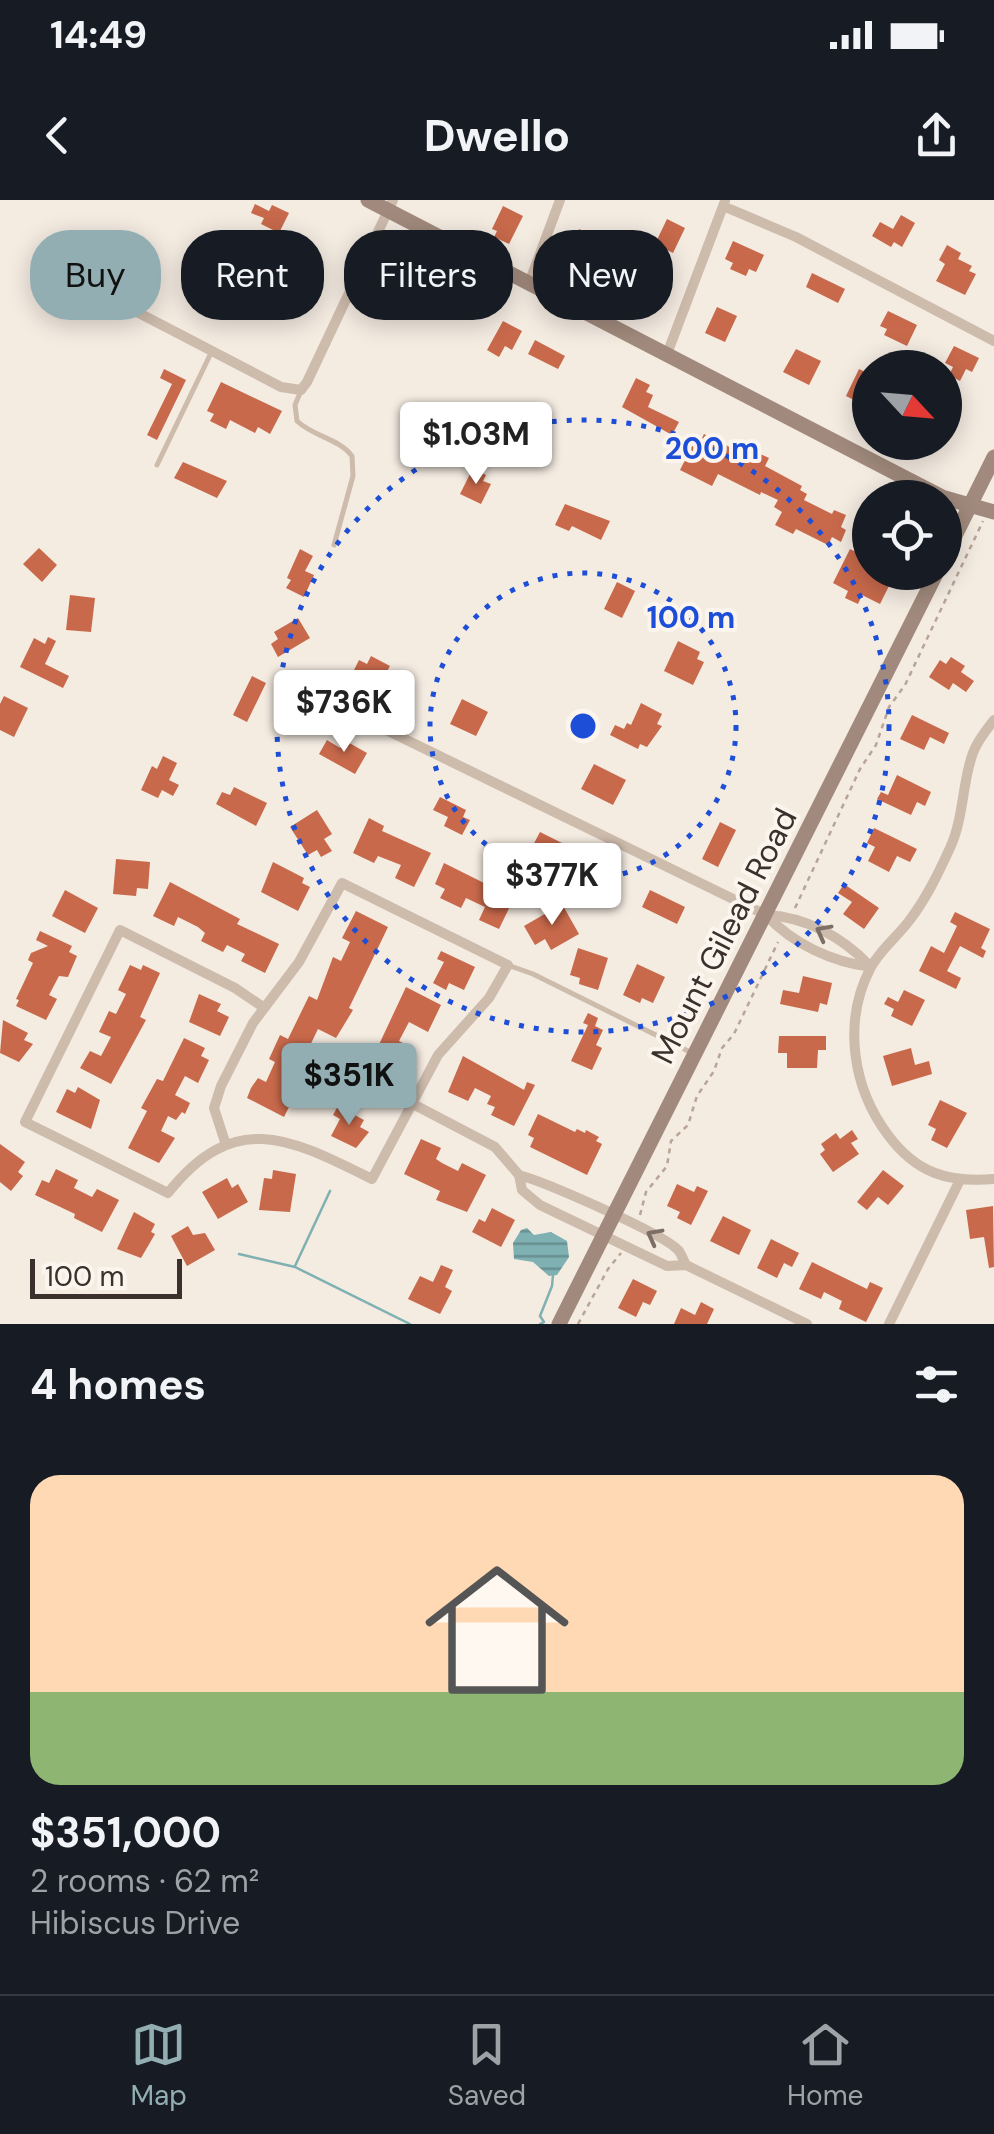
<!DOCTYPE html>
<meta charset="utf-8">
<style>
body{margin:0;font-family:"DM Sans",sans-serif;background:#20242c;color:#f1f3f6;height:100vh;display:flex;flex-direction:column;font-size:38px;white-space:nowrap}
*{box-sizing:border-box;margin:0}
p{font-size:32px;color:#9ea1a6}
.icon{flex:none;width:55px;height:55px;fill:none;stroke:currentColor;stroke-width:2;stroke-linecap:round;stroke-linejoin:round}
.map{position:relative;height:1124px;overflow:hidden}
.details{display:flex;flex-direction:column;background:#171b24;flex:1}
.details>*{flex:none}
.banner{position:absolute;left:30px;top:30px;width:935px;height:90px;display:flex;gap:20px}
.needle{width:65px;rotate:116deg}
.fabs{position:absolute;left:852px;top:150px;display:grid;gap:20px}
.fabs a{display:grid;place-items:center;width:110px;height:110px;border-radius:50%;background:#171b24;box-shadow:0 5px 25px #0003;font-size:50px}
.scale{position:absolute;left:30px;bottom:25px;width:152px;box-sizing:border-box;padding-left:10px;border:5px solid #3b302b;border-top:0;font-size:28px;line-height:35px;white-space:nowrap;color:#3b302b;-webkit-text-stroke:8px #fbf5ee;paint-order:stroke}
.price{position:absolute;translate:-50% -85px;padding:0 22px;border-radius:10px;background:#fff;color:#222;font-size:32px;line-height:65px;filter:drop-shadow(0 2px 5px #0008)}
.price::after{content:'';position:absolute;left:50%;top:60px;width:30px;height:22px;margin-left:-15px;background:inherit;clip-path:polygon(0 0,100% 0,50% 100%)}
.price.current{background:#92aeb2;color:#111}
ul{padding:0;list-style:none}
li{display:grid;align-content:center;gap:20px;height:530px;padding:0 30px}
li span{display:grid;place-items:center;height:310px;border-radius:30px;color:#555}
li>.icon{margin-inline-start:auto}
span .icon{width:180px;height:180px;fill:#fffc;stroke-width:1}
li b{font-size:42px}
h2{display:flex;justify-content:space-between;align-items:center;height:120px;padding:0 30px;font-size:42px}
.pill{padding:0 35px;border-radius:40px;background:#171b24;box-shadow:0 5px 25px #0003;font-size:35px;line-height:90px}
.pill.current{background:#92aeb2;color:#111}
.status{display:flex;justify-content:space-between;align-items:center;height:70px;padding:0 50px;background:#171b24;direction:ltr}
.status svg{height:28px;fill:currentColor}
header{display:flex;justify-content:space-between;align-items:center;height:130px;padding:0 30px;background:#171b24;font-size:45px;font-weight:700}
.menu{display:flex;justify-content:space-around;align-items:center;height:140px;border-top:2px solid #363941;background:#171b24;font-size:28px;color:#9ea1a6}
.menu a{display:grid;justify-items:center;gap:5px}
.menu .current{color:#92aeb2}
.map>svg:first-child{display:block}
.water{fill:url(#water-rules)}
.lines{fill:none;stroke-linecap:round;stroke-linejoin:round}
.stream{stroke:#7fb0b2;stroke-width:2.5}
.building{fill:#c8694b}
.path{stroke:#b9a596;stroke-width:2.5;stroke-dasharray:5 5;stroke-linecap:butt}
.lane{stroke:#cdbbac;stroke-width:5}
.street{stroke:#cdbbac;stroke-width:10}
.secondary{stroke:#a18a7d;stroke-width:15}
.oneway{stroke:#7d6f65}
.ring{fill:none;stroke:#1d4ed8;stroke-width:5;stroke-dasharray:5 10}
.labels{text-anchor:middle;dominant-baseline:central;stroke-width:8;stroke-linejoin:round;paint-order:stroke}
.street-label{font-size:32px;fill:#3b302b;stroke:#fbf5ee}
.centre{fill:#1d4ed8;stroke:#fbf5ee;stroke-width:5}
.ring-label{font-size:30px;text-anchor:middle;font-weight:bold;fill:#1d4ed8;stroke:#fbf5ee;stroke-width:8;stroke-linejoin:round;paint-order:stroke}
</style>
<div class="status"><b>14:49</b><svg viewBox="0 0 49 12"><path d="M0 12V9h3v3zM5 12V6h3v6zM10 12V3h3v9zM15 12V0h3v12zM26 1h20v11H26zM47 4h2v5h-2z"/></svg></div>
<header><svg class="icon" aria-label="back" viewBox="0 0 24 24"><path d="M15 5l-7 7 7 7"/></svg>Dwello<svg class="icon" aria-label="share" viewBox="0 0 24 24"><path d="M12 15V3M7 8l5-5 5 5M5 13v7h14v-7"/></svg></header>
<div class="map">
<svg width="994" height="1124" viewBox="0 0 994 1124">
<defs>
<pattern id="water-rules" width="6" height="5" patternUnits="userSpaceOnUse" patternTransform="scale(2.5)"><rect width="6" height="5" fill="#7fb0b2"/><path d="M0 2.5h6" fill="none" stroke="#699091"/></pattern>
</defs>
<rect width="100%" height="100%" fill="#f4ebe1"/>
<path class="water" d="M 527,1028 L 534,1035 L 551,1032 L 567,1041 L 569,1057 L 557,1075 L 549,1076 L 533,1062 L 514,1059 L 513,1043 L 521,1030 Z"/>
<g class="lines">
<path class="stream" d="M 239,1054 L 295,1067 L 410,1124
M 295,1066 L 330,991
M 540,1124 L 544,1122 L 540,1116 L 552,1086 L 553,1075"/>
</g>
<path class="building" d="M 255,4 L 269,11 L 272,5 L 289,13 L 279,33 L 261,24 L 264,18 L 251,13 Z
M 503,6 L 523,16 L 509,44 L 494,37 L 497,31 L 492,29 Z
M 901,15 L 915,23 L 902,47 L 894,42 L 891,47 L 872,36 L 880,22 L 893,29 Z
M 667,19 L 685,28 L 673,53 L 655,44 Z
M 579,29 L 598,37 L 584,67 L 566,59 Z
M 733,41 L 764,55 L 756,72 L 749,69 L 746,76 L 730,69 L 733,63 L 725,59 Z
M 947,45 L 961,53 L 958,59 L 972,66 L 969,71 L 976,74 L 965,95 L 936,81 L 945,64 L 939,60 Z
M 384,52 L 410,64 L 399,86 L 373,73 Z
M 648,72 L 665,80 L 651,108 L 634,100 Z
M 812,73 L 845,89 L 838,103 L 806,87 Z
M 717,107 L 737,116 L 725,142 L 705,133 Z
M 888,111 L 917,125 L 907,146 L 884,135 L 887,129 L 880,126 Z
M 503,121 L 522,131 L 512,150 L 505,146 L 499,157 L 487,150 Z
M 535,140 L 565,156 L 558,169 L 528,154 Z
M 954,146 L 979,158 L 972,172 L 966,169 L 960,181 L 949,175 L 953,167 L 945,163 Z
M 796,149 L 821,161 L 809,185 L 783,172 Z
M 164,169 L 186,180 L 157,240 L 147,235 L 172,184 L 160,178 Z
M 859,169 L 870,174 L 867,182 L 870,184 L 870,208 L 846,196 Z
M 636,178 L 650,185 L 646,192 L 653,195 L 648,207 L 679,222 L 672,235 L 622,207 Z
M 221,182 L 282,211 L 270,234 L 258,227 L 255,233 L 230,220 L 226,229 L 210,221 L 214,214 L 207,211 Z
M 704,234 L 753,259 L 756,252 L 769,258 L 765,266 L 802,286 L 800,290 L 807,294 L 804,300 L 832,314 L 834,310 L 846,315 L 841,327 L 846,330 L 841,342 L 832,337 L 828,345 L 796,329 L 793,334 L 775,325 L 782,312 L 774,307 L 778,300 L 761,292 L 760,295 L 718,274 L 712,286 L 680,270 L 692,246 L 697,248 Z
M 183,262 L 227,281 L 217,298 L 174,278 Z
M 473,268 L 486,275 L 483,281 L 491,284 L 481,304 L 460,294 Z
M 565,304 L 610,321 L 601,340 L 572,326 L 569,331 L 555,325 Z
M 39,348 L 57,365 L 42,382 L 23,364 Z
M 300,349 L 313,356 L 305,371 L 314,375 L 304,397 L 286,388 L 291,380 L 287,378 Z
M 850,349 L 870,359 L 870,372 L 887,372 L 884,380 L 890,384 L 880,404 L 862,395 L 858,404 L 845,398 L 848,391 L 833,383 Z
M 617,382 L 635,391 L 622,418 L 604,409 Z
M 70,395 L 95,398 L 91,432 L 66,430 Z
M 298,418 L 310,438 L 278,457 L 271,444 L 278,439 L 274,432 Z
M 48,437 L 56,441 L 45,464 L 69,476 L 63,488 L 20,467 L 34,438 L 45,444 Z
M 678,441 L 700,452 L 697,459 L 704,462 L 693,485 L 664,471 Z
M 371,456 L 390,466 L 386,473 L 400,480 L 393,494 L 352,474 L 359,460 L 367,464 Z
M 951,457 L 965,466 L 961,472 L 974,481 L 966,492 L 953,483 L 949,490 L 929,477 L 940,460 L 946,464 Z
M 252,476 L 266,483 L 247,522 L 233,515 Z
M 4,496 L 28,508 L 14,537 L 0,530 L 0,504 Z
M 462,499 L 488,512 L 476,536 L 450,524 Z
M 641,503 L 662,514 L 657,524 L 662,526 L 647,547 L 640,544 L 638,549 L 610,535 L 615,525 L 624,529 L 627,523 L 631,525 Z
M 912,515 L 949,533 L 944,544 L 930,537 L 924,550 L 900,539 Z
M 327,540 L 340,548 L 344,540 L 367,553 L 355,574 L 319,554 Z
M 163,556 L 177,563 L 169,580 L 179,585 L 173,596 L 162,590 L 158,598 L 141,590 L 152,566 L 157,569 Z
M 594,564 L 626,580 L 613,605 L 581,589 Z
M 897,575 L 931,592 L 925,606 L 917,602 L 911,615 L 877,599 L 881,592 L 888,595 Z
M 234,587 L 267,603 L 256,626 L 216,604 L 222,592 L 230,595 Z
M 440,597 L 466,610 L 463,617 L 470,620 L 462,635 L 444,626 L 448,617 L 433,610 Z
M 317,610 L 332,634 L 324,639 L 332,651 L 321,657 L 317,650 L 308,655 L 290,627 Z
M 369,618 L 384,626 L 382,631 L 431,653 L 414,687 L 395,678 L 401,665 L 378,656 L 374,663 L 353,653 Z
M 720,622 L 736,630 L 718,667 L 702,659 Z
M 874,628 L 917,649 L 910,662 L 897,656 L 889,672 L 868,661 L 875,647 L 867,643 Z
M 540,632 L 582,653 L 574,671 L 531,649 Z
M 116,659 L 150,662 L 148,689 L 137,688 L 136,696 L 113,694 Z
M 273,662 L 304,678 L 302,683 L 310,687 L 298,711 L 261,692 Z
M 444,663 L 514,698 L 499,729 L 479,720 L 485,707 L 466,698 L 461,708 L 440,698 L 445,689 L 435,684 Z
M 170,682 L 240,719 L 237,724 L 279,744 L 265,773 L 241,761 L 245,754 L 227,745 L 223,752 L 201,741 L 205,733 L 198,727 L 178,717 L 174,726 L 153,716 Z
M 844,684 L 879,708 L 864,729 L 843,714 L 852,702 L 838,693 Z
M 65,690 L 98,708 L 85,733 L 52,716 Z
M 650,690 L 685,707 L 677,724 L 642,707 Z
M 562,704 L 579,734 L 551,750 L 545,739 L 535,745 L 524,726 Z
M 356,711 L 388,727 L 349,808 L 353,810 L 336,838 L 318,829 L 292,883 L 299,887 L 284,917 L 247,898 L 251,888 L 258,878 L 266,882 L 275,862 L 269,859 L 280,835 L 288,839 L 309,796 L 317,800 L 333,757 L 341,761 L 350,742 L 342,738 Z
M 955,712 L 990,729 L 981,748 L 986,751 L 983,758 L 960,746 L 947,771 L 961,778 L 956,789 L 919,771 L 931,746 L 944,753 L 957,726 L 950,722 Z
M 40,731 L 72,746 L 69,752 L 77,756 L 68,777 L 59,776 L 49,795 L 57,799 L 46,820 L 16,806 L 19,800 L 16,799 L 33,763 L 28,760 L 31,753 L 48,746 L 36,740 Z
M 578,748 L 608,758 L 598,790 L 579,784 L 580,778 L 570,775 Z
M 441,751 L 475,767 L 464,790 L 449,783 L 446,790 L 433,783 L 444,762 L 437,759 Z
M 637,764 L 665,777 L 653,803 L 642,798 L 640,803 L 623,795 Z
M 130,765 L 141,770 L 143,765 L 160,773 L 140,817 L 146,820 L 111,884 L 80,868 L 90,851 L 101,856 L 111,837 L 99,832 L 109,811 L 116,814 L 126,794 L 118,790 Z
M 803,776 L 832,783 L 827,805 L 820,803 L 818,812 L 780,804 L 783,790 L 799,793 Z
M 406,787 L 441,805 L 428,832 L 409,822 L 399,841 L 413,848 L 402,871 L 390,866 L 380,883 L 393,889 L 383,908 L 351,892 L 365,866 L 368,868 Z
M 904,790 L 925,800 L 912,826 L 891,816 L 894,809 L 884,804 L 888,797 L 898,802 Z
M 199,794 L 221,804 L 217,811 L 229,817 L 220,836 L 189,822 Z
M 588,813 L 598,818 L 595,826 L 603,830 L 596,845 L 602,848 L 592,870 L 571,861 L 588,825 L 583,823 Z
M 3,820 L 28,833 L 24,840 L 33,844 L 19,862 L 0,853 Z
M 779,836 L 826,836 L 826,850 L 818,850 L 817,868 L 787,868 L 787,853 L 778,853 Z
M 184,838 L 205,848 L 201,856 L 209,860 L 198,883 L 185,876 L 175,895 L 190,903 L 185,914 L 182,912 L 176,920 L 168,916 L 161,931 L 175,938 L 159,963 L 128,948 L 147,911 L 141,908 L 157,879 L 163,881 Z
M 911,848 L 915,865 L 929,861 L 932,874 L 892,886 L 883,856 Z
M 463,856 L 524,890 L 527,882 L 535,885 L 514,926 L 491,915 L 495,907 L 487,904 L 491,896 L 475,888 L 468,901 L 448,892 Z
M 78,887 L 100,900 L 91,929 L 56,912 L 67,889 L 75,893 Z
M 940,900 L 967,913 L 947,948 L 931,940 L 936,929 L 928,925 Z
M 338,906 L 364,920 L 360,927 L 369,932 L 356,948 L 331,936 L 340,919 L 333,915 Z
M 538,914 L 575,932 L 577,929 L 585,933 L 586,930 L 599,937 L 596,941 L 602,944 L 587,975 L 530,947 L 534,938 L 528,935 Z
M 852,930 L 858,939 L 851,943 L 859,954 L 833,972 L 820,954 L 825,950 L 821,944 L 836,933 L 840,939 Z
M 421,939 L 441,948 L 436,959 L 442,963 L 458,971 L 462,963 L 486,975 L 467,1012 L 436,1000 L 440,991 L 404,974 Z
M 0,944 L 25,962 L 18,972 L 23,976 L 11,991 L 0,982 Z
M 56,969 L 78,980 L 74,988 L 92,997 L 97,989 L 119,1000 L 102,1032 L 74,1018 L 75,1014 L 35,995 L 42,980 L 49,983 Z
M 273,970 L 296,974 L 290,1012 L 259,1010 L 264,978 L 272,979 Z
M 883,970 L 904,986 L 888,1005 L 878,997 L 867,1010 L 857,1002 Z
M 227,978 L 232,988 L 238,984 L 248,1002 L 218,1019 L 202,992 Z
M 677,984 L 694,992 L 697,986 L 708,991 L 691,1025 L 677,1018 L 680,1012 L 667,1006 Z
M 993,1006 L 994,1067 L 989,1068 L 984,1037 L 970,1039 L 966,1010 Z
M 492,1008 L 515,1020 L 501,1047 L 472,1032 L 479,1019 L 485,1022 Z
M 134,1012 L 155,1024 L 151,1032 L 155,1034 L 141,1058 L 117,1049 Z
M 723,1016 L 751,1030 L 739,1055 L 710,1041 Z
M 188,1026 L 193,1035 L 205,1033 L 215,1050 L 187,1066 L 171,1036 Z
M 771,1039 L 799,1053 L 792,1067 L 784,1063 L 777,1078 L 757,1068 Z
M 812,1062 L 867,1089 L 870,1082 L 883,1088 L 866,1122 L 839,1109 L 842,1101 L 824,1092 L 821,1099 L 799,1089 Z
M 441,1065 L 453,1070 L 445,1087 L 452,1091 L 440,1114 L 408,1099 L 420,1076 L 433,1082 Z
M 633,1079 L 657,1091 L 650,1105 L 643,1102 L 636,1117 L 618,1108 Z
M 701,1102 L 714,1109 L 707,1124 L 674,1124 L 681,1108 L 695,1115 Z"/>
<g class="lines">
<path class="path" d="M 795,708 L 860,569 L 876,545 L 889,507 L 905,485 L 983,321
M 640,1015 L 646,992 L 667,966 L 671,941 L 688,925 L 697,896 L 714,871 L 722,848 L 734,834 L 778,742
M 578,1124 L 608,1069 L 621,1053"/>
<path class="lane" d="M 300,193 L 295,205 L 297,221 C 314,237 338,238 352,256 L 353,276 L 334,345
M 157,265 L 211,153
M 508,765 L 533,774 L 692,853"/>
<path class="street" d="M 723,6 L 796,37 L 994,141
M 529,83 L 560,0
M 135,111 L 281,187 L 301,190 L 307,182 L 393,0
M 667,154 L 725,1
M 304,490 L 766,715 C 793,744 832,762 871,767
M 994,520 C 985,532 975,544 971,559 C 962,588 963,620 950,648 C 938,674 926,699 909,721 C 897,737 879,751 870,769 C 843,822 852,887 888,935 C 916,973 948,983 994,979
M 767,715 C 806,717 842,737 869,765
M 413,904 L 495,947 L 519,975 L 522,990 L 540,1005 L 667,1066 L 686,1065 L 807,1124
M 226,945 L 214,908 L 221,886 L 253,823 L 299,762 L 342,683 L 508,765 L 489,798 L 438,855 L 372,979 C 291,939 235,908 168,993 L 25,922 L 120,730 L 235,788 L 263,807
M 519,975 C 545,982 665,1034 679,1051 C 682,1055 683,1060 686,1065
M 889,1124 L 959,982"/>
<path class="secondary" d="M 368,0 L 944,298
M 945,298 L 994,312
M 945,356 L 994,257
M 559,1124 L 937,372"/>
</g>
<defs><path id="oneway-chevron" d="M-2-3.5L2.5 0L-2 3.5" fill="none" stroke-width="1.6" stroke-linecap="round" stroke-linejoin="round" transform="scale(2.5)"/></defs>
<g class="oneway">
<use href="#oneway-chevron" transform="translate(823 732) rotate(-152)"/>
<use href="#oneway-chevron" transform="translate(654 1036) rotate(-152)"/>
</g>
<g class="ring">
<circle cx="583" cy="526" r="153"/>
<circle cx="583" cy="526" r="306"/>
</g>
<g class="labels">
<g class="street-label">
<text transform="translate(724 736) rotate(-63)">Mount Gilead Road</text>
</g>
</g>
<circle cx="583" cy="526" r="15" class="centre"/>
<g class="ring-label">
<text x="712" y="259">200 m</text>
<text x="691" y="428">100 m</text>
</g>
</svg>
<div class="fabs">
<a><svg class="needle" viewBox="-14 -14 28 28"><path d="M0-13l5 13h-10z" fill="#e53935"/><path d="M0 13l5-13h-10z" fill="#9ea1a6"/></svg></a>
<a><svg class="icon" aria-label="locate" viewBox="0 0 24 24"><circle cx="12" cy="12" r="6"/><path d="M12 2v4M12 18v4M2 12h4M18 12h4"/></svg></a>
</div>
<div class="scale">100 m</div>
<b class="price" style="left:476px;top:287px">$1.03M</b>
<b class="price" style="left:344px;top:555px">$736K</b>
<b class="price" style="left:552px;top:728px">$377K</b>
<b class="price current" style="left:349px;top:928px">$351K</b>
<div class="banner">
<a class="pill current">Buy</a>
<a class="pill">Rent</a>
<a class="pill">Filters</a>
<a class="pill">New</a>
</div>
</div>
<section class="details">
<h2>4 homes<svg class="icon" aria-label="filters" viewBox="0 0 24 24"><path d="M4 7h16M4 17h16"/><circle cx="9" cy="7" r="2"/><circle cx="15" cy="17" r="2"/></svg></h2>
<ul>
<li><span style="background:linear-gradient(#ffd9b3 70%,#8fb573 0)"><svg class="icon" aria-label="home" viewBox="0 0 24 24"><path d="M3 11l9-7 9 7M6 9v11h12V9"/></svg></span><div><b>$351,000</b><p>2 rooms · 62 m²</p><p>Hibiscus Drive</p></div></li>
</ul>
</section>
<nav class="menu">
<a class="current"><svg class="icon" aria-label="map" viewBox="0 0 24 24"><path d="M3 6l6-2 6 2 6-2v14l-6 2-6-2-6 2zM9 4v14M15 6v14"/></svg>Map</a>
<a><svg class="icon" aria-label="saved" viewBox="0 0 24 24"><path d="M7 4h10v16l-5-4-5 4z"/></svg>Saved</a>
<a><svg class="icon" aria-label="home" viewBox="0 0 24 24"><path d="M3 11l9-7 9 7M6 9v11h12V9"/></svg>Home</a>
</nav>
